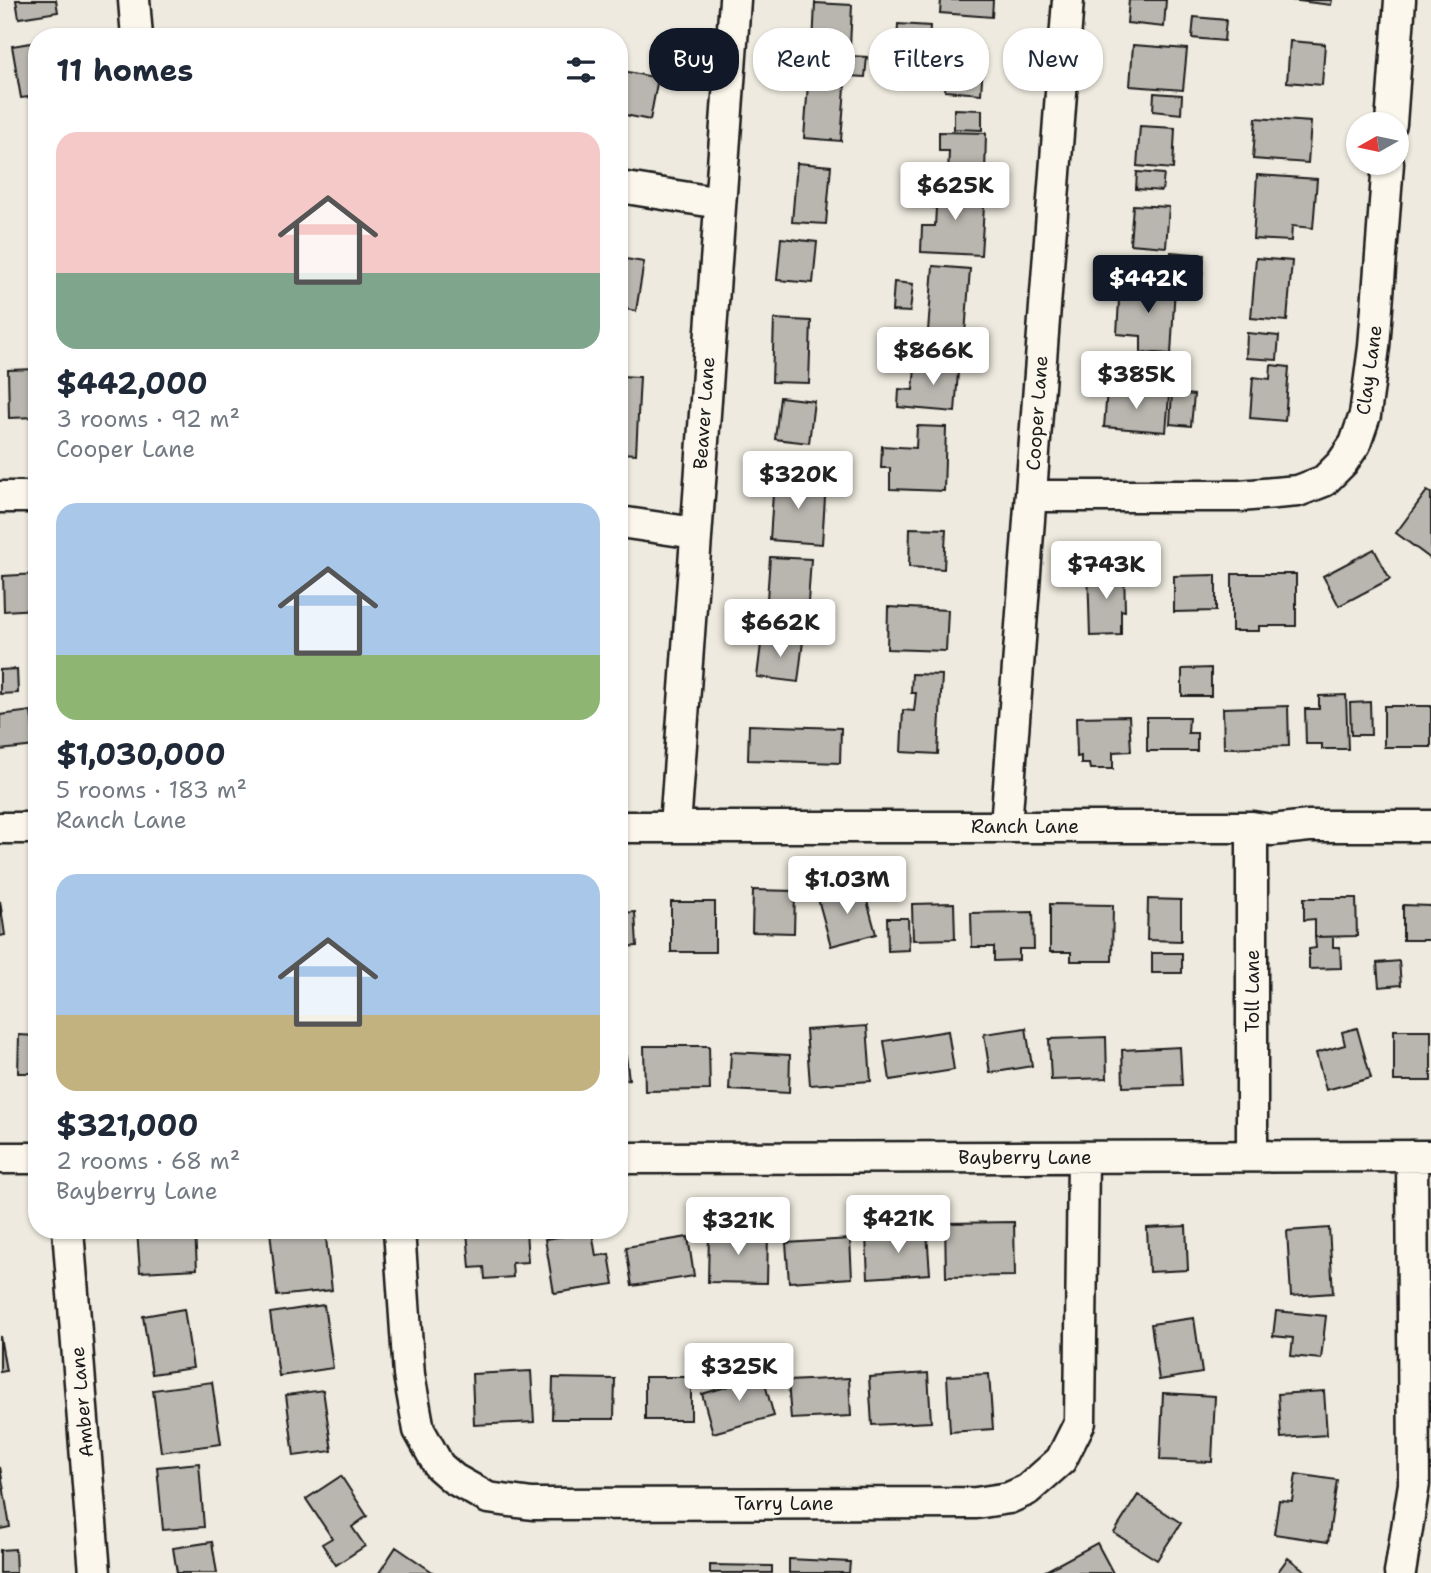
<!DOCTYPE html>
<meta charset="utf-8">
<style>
body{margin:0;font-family:"Shantell Sans",sans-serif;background:#f2f2f3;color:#1f2937;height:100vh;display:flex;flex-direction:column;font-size:26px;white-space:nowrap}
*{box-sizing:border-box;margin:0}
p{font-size:23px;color:#747a83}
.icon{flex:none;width:38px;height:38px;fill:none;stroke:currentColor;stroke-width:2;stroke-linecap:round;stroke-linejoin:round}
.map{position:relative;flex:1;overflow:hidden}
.details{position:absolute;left:28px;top:28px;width:600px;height:1211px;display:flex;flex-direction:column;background:#fff;border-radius:28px;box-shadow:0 2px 5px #0004}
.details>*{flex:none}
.guide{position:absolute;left:649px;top:28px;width:665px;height:63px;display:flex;gap:14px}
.needle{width:46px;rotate:261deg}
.controls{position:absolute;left:1346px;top:112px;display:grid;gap:14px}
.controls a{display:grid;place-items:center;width:63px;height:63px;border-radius:50%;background:#fff;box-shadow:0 2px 5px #0004;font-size:35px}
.price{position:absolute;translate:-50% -60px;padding:0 16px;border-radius:7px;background:#fff;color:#222;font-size:23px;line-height:46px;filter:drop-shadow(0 2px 4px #0008)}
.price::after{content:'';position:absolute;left:50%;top:42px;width:21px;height:16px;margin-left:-10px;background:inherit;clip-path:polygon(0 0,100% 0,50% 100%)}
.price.on{background:#111827;color:#fff}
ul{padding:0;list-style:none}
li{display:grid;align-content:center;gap:14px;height:371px;padding:0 28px}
li span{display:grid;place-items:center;height:217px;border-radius:21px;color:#555}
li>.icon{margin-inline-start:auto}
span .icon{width:126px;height:126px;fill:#fffc;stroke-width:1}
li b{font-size:30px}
h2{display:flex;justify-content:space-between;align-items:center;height:84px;padding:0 28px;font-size:30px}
.pill{padding:0 24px;border-radius:28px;background:#fff;box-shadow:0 2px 5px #0004;font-size:24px;line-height:63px}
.pill.on{background:#111827;color:#fff}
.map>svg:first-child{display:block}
.building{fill:#b9b6af;stroke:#1c1c1c;stroke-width:2}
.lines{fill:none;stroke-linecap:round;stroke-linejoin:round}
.street-casing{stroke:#1c1c1c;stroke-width:35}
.street{stroke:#fbf7ec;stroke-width:30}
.labels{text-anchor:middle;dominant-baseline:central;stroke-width:5;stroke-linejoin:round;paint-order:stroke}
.street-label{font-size:19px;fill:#1c1c1c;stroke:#fbf7ec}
</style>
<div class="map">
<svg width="1431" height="1573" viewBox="0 0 1431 1573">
<rect width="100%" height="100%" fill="#eeeadf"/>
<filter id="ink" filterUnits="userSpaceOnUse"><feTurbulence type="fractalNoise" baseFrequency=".0143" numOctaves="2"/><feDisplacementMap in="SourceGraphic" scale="14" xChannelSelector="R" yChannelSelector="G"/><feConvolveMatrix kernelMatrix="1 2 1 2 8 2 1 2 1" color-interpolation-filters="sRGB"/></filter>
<g filter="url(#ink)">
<path class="building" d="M 16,0 L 56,0 L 58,12 L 19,18 Z
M 941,0 L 993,0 L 992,17 L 940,13 Z
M 1129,0 L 1166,0 L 1164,27 L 1127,23 Z
M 1290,0 L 1332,0 L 1331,5 Z
M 815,3 L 852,5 L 850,47 L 813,45 Z
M 1194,17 L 1226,20 L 1224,41 L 1192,38 Z
M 898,24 L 930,26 L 929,46 L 897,44 Z
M 304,31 L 347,32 L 347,37 L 304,37 Z
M 1290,41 L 1325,44 L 1322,85 L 1287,82 Z
M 37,42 L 37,96 L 21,98 L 12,46 Z
M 1133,45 L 1187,49 L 1183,90 L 1130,86 Z
M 948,48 L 984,50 L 981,94 L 945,91 Z
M 833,55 L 867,57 L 865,77 L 831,75 Z
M 623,71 L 658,78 L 650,120 L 620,114 L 620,92 Z
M 808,84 L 845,87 L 841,141 L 804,138 Z
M 1154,93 L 1182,95 L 1181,114 L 1153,111 Z
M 954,109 L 982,110 L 982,130 L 954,129 Z
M 1256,118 L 1311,122 L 1308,163 L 1253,159 Z
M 1140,126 L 1175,128 L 1173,169 L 1137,166 Z
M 939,132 L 986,133 L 985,175 L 948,174 L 949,151 L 939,151 Z
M 797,163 L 831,166 L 826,224 L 792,222 Z
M 1137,172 L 1164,174 L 1162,191 L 1136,189 Z
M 1257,175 L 1317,179 L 1313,228 L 1292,226 L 1291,241 L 1253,239 Z
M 930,187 L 985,190 L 981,255 L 921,252 L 922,226 L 935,226 L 936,208 L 928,207 Z
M 1133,205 L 1169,207 L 1166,247 L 1130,244 Z
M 781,238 L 817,242 L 813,283 L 777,280 Z
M 1171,252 L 1204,255 L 1202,277 L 1169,274 Z
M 620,258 L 644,262 L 636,311 L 620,308 Z
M 1256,258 L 1292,261 L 1287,321 L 1251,318 Z
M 933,266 L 970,269 L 965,334 L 928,331 Z
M 894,282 L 913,284 L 910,312 L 892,311 Z
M 1120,283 L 1175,286 L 1171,354 L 1141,352 L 1141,336 L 1117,334 Z
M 774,319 L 811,321 L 809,383 L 772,382 Z
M 1247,333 L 1279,336 L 1277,360 L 1246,358 Z
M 897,341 L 929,344 L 927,365 L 896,362 Z
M 930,357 L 959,359 L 955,412 L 898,407 L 899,389 L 913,390 L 915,368 L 929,369 Z
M 1271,365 L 1289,367 L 1285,421 L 1250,418 L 1253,377 L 1270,379 Z
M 37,369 L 37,417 L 9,418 L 8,370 Z
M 620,376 L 640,377 L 636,454 L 620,453 Z
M 1107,390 L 1169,395 L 1166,432 L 1104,427 Z
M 1172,393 L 1194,395 L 1191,426 L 1170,424 Z
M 780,397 L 814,401 L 809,443 L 775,439 Z
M 917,426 L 946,427 L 944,491 L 890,489 L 890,468 L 881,468 L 882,446 L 916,448 Z
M 774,478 L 826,482 L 822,544 L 770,540 Z
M 1427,491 L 1431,493 L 1431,559 L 1396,533 Z
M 910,528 L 946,529 L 944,569 L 909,567 Z
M 1374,549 L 1390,579 L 1339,606 L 1323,576 Z
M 770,557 L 811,559 L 808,602 L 767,599 Z
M 1124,569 L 1125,611 L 1121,610 L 1121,635 L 1090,636 L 1088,570 Z
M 37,574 L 37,609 L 4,611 L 3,576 Z
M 1232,574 L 1296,574 L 1296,626 L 1259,626 L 1259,631 L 1232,631 Z
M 1216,575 L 1216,611 L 1174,612 L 1174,576 Z
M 888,607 L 948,610 L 946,651 L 887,649 Z
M 762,636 L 803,641 L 798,682 L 757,677 Z
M 1211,668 L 1211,696 L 1182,696 L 1182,669 Z
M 17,669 L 18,693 L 0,694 L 0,670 Z
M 912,674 L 942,675 L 938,754 L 901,752 L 903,710 L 914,711 L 916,693 L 911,693 Z
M 1346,695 L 1348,749 L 1322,749 L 1322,744 L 1306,744 L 1305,709 L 1319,709 L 1319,696 Z
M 1370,702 L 1371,735 L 1351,735 L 1350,703 Z
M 1288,706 L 1289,746 L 1224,748 L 1223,708 Z
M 1384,706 L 1431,706 L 1431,747 L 1384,747 Z
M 31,711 L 35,746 L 0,750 L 0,715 Z
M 1129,716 L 1131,751 L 1113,752 L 1113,769 L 1090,769 L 1089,764 L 1081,764 L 1081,756 L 1077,757 L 1076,717 Z
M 1147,717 L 1189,717 L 1188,733 L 1197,733 L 1197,751 L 1147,751 Z
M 749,725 L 841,728 L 840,763 L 748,760 Z
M 863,886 L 876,934 L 831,946 L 818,899 Z
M 753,890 L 795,891 L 794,933 L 752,932 Z
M 1304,898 L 1356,898 L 1357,936 L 1315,937 L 1315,919 L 1304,920 Z
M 1148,899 L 1181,900 L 1181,941 L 1147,940 Z
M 0,901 L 5,935 L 0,936 Z
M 671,902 L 715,902 L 715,952 L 671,952 Z
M 954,903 L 955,939 L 913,940 L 912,904 Z
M 1050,904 L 1113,905 L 1112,961 L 1071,961 L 1071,952 L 1050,952 Z
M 1403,905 L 1431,906 L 1431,940 L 1403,940 Z
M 635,912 L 637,946 L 620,947 L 620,913 Z
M 1033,912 L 1034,949 L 1019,949 L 1019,960 L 994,961 L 994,947 L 972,947 L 971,913 Z
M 887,918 L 908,918 L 909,950 L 888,951 Z
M 1315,937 L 1333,937 L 1333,947 L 1340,947 L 1341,968 L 1309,969 L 1309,949 L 1316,948 Z
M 1152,953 L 1182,953 L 1182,973 L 1152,973 Z
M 1399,961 L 1401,985 L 1379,987 L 1377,963 Z
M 867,1026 L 871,1081 L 810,1085 L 806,1030 Z
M 1026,1028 L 1032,1066 L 990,1073 L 984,1034 Z
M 1357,1028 L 1371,1078 L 1326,1090 L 1316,1053 L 1345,1045 L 1342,1032 Z
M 1394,1030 L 1431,1030 L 1431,1081 L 1394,1081 Z
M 948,1031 L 954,1070 L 890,1080 L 884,1041 Z
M 19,1035 L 37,1036 L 37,1073 L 18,1073 Z
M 1106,1037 L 1107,1078 L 1051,1080 L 1049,1039 Z
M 620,1041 L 624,1041 L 629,1079 L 620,1080 Z
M 644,1046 L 709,1046 L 710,1090 L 645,1091 Z
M 1180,1047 L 1182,1085 L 1123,1087 L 1122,1050 Z
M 731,1052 L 790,1055 L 789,1093 L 729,1090 Z
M 1014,1222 L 1015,1276 L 946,1277 L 945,1223 Z
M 1186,1226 L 1188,1270 L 1149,1272 L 1147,1228 Z
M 1329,1228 L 1333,1293 L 1291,1296 L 1287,1231 Z
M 137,1230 L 195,1230 L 197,1269 L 140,1272 Z
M 282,1230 L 325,1230 L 332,1290 L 277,1296 L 270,1231 Z
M 526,1230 L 528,1262 L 512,1263 L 513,1277 L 485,1279 L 484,1267 L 470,1268 L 467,1231 Z
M 592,1232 L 596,1256 L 609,1254 L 614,1284 L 554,1293 L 545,1239 Z
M 709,1232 L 768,1233 L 767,1283 L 708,1282 Z
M 927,1232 L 930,1274 L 868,1278 L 866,1236 Z
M 688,1237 L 694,1276 L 632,1286 L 626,1247 Z
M 850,1239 L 852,1278 L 789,1282 L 786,1243 Z
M 324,1305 L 333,1368 L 279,1376 L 270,1313 Z
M 184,1309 L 193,1368 L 152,1374 L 143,1316 Z
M 1276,1311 L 1326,1316 L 1321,1359 L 1291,1356 L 1293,1338 L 1273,1336 Z
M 1194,1318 L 1202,1373 L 1159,1380 L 1151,1324 Z
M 0,1336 L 6,1371 L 0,1372 Z
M 761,1370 L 774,1416 L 713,1433 L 702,1394 L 729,1386 L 727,1380 Z
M 531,1371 L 534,1422 L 474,1425 L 472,1374 Z
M 928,1373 L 931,1422 L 872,1425 L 869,1377 Z
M 989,1374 L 993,1429 L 950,1432 L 947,1376 Z
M 645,1377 L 691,1377 L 691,1420 L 645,1420 Z
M 553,1378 L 615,1379 L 614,1419 L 552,1419 Z
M 849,1378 L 851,1416 L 791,1419 L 788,1381 Z
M 212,1382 L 221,1444 L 161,1452 L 153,1390 Z
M 323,1390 L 332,1451 L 294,1456 L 286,1395 Z
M 1324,1391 L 1327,1435 L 1281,1438 L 1278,1394 Z
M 1163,1393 L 1215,1396 L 1212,1462 L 1160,1460 Z
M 199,1463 L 204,1527 L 163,1530 L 157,1467 Z
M 0,1467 L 10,1527 L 0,1529 Z
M 1296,1474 L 1337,1480 L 1328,1542 L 1274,1534 L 1279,1500 L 1292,1501 Z
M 341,1476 L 367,1516 L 352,1527 L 365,1546 L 336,1565 L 322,1544 L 332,1538 L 306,1499 Z
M 1138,1495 L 1181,1523 L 1157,1560 L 1114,1533 Z
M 212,1542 L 217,1573 L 177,1573 L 173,1548 Z
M 1097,1543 L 1113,1573 L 1042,1573 Z
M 396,1547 L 434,1573 L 379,1573 Z
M 15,1549 L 16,1573 L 0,1573 L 0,1550 Z
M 1288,1558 L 1308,1573 L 1277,1573 Z
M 789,1559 L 850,1562 L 849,1573 L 789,1573 Z
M 710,1565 L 772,1566 L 772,1573 L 710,1573 Z"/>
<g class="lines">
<g class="street-casing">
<path id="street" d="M 134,0 L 137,37
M 1391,124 L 1400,0
M 620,187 L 720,203
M 1031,496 L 1240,496 L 1298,491 L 1324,481 L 1342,463 L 1355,444 L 1365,415 L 1374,347 L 1388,163
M 0,497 L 37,497
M 620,522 L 695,533
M 1006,826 L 1068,0
M 620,827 L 1252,827 L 1272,830 L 1309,826 L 1431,826
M 675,827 L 735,0
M 0,828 L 37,828
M 1252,1155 L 1252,827
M 0,1158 L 37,1158
M 620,1158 L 1431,1156
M 68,1230 L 95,1573
M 399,1230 L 409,1375 L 419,1430 L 439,1466 L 454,1479 L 488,1498 L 532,1504 L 976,1503 L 1009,1498 L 1027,1490 L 1061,1460 L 1080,1422 L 1083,1157
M 1400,1573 L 1414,1484 L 1412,1156"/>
</g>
<use href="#street" class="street"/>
</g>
</g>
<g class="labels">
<g class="street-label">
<text transform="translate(1369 370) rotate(-82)">Clay Lane</text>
<text transform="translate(704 413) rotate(-86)">Beaver Lane</text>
<text transform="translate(1037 413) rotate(-86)">Cooper Lane</text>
<text x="1025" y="826">Ranch Lane</text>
<text transform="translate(1252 991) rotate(-90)">Toll Lane</text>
<text x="1025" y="1157">Bayberry Lane</text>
<text transform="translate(82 1402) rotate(-95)">Amber Lane</text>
<text x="784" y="1503">Tarry Lane</text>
</g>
</g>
</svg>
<div class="controls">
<a><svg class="needle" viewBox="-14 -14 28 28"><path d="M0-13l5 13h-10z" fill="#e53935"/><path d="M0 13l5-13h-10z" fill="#747a83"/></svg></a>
</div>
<b class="price" style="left:955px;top:222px">$625K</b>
<b class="price on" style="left:1148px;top:315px">$442K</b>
<b class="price" style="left:933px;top:387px">$866K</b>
<b class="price" style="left:1136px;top:411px">$385K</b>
<b class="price" style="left:798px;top:511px">$320K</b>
<b class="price" style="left:1106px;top:601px">$743K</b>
<b class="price" style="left:780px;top:659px">$662K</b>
<b class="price" style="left:847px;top:916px">$1.03M</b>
<b class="price" style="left:898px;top:1255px">$421K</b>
<b class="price" style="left:738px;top:1257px">$321K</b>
<b class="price" style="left:739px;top:1403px">$325K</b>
<div class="guide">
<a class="pill on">Buy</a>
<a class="pill">Rent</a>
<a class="pill">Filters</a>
<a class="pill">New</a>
</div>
<section class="details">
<h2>11 homes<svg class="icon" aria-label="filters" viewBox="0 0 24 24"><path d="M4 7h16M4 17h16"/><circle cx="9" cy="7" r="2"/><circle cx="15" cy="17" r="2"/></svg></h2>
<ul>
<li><span style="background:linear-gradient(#f6c9c9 65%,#7fa58c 0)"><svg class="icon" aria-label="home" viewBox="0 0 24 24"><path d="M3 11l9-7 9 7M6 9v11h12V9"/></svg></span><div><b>$442,000</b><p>3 rooms · 92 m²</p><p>Cooper Lane</p></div></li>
<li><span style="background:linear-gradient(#a9c7e8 70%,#8fb573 0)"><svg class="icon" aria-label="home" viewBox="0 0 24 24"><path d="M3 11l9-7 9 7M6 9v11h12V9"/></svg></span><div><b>$1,030,000</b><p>5 rooms · 183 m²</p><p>Ranch Lane</p></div></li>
<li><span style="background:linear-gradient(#a9c7e8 65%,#c2b280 0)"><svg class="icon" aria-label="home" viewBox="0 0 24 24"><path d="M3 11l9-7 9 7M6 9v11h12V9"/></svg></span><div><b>$321,000</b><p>2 rooms · 68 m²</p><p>Bayberry Lane</p></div></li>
</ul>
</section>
</div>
